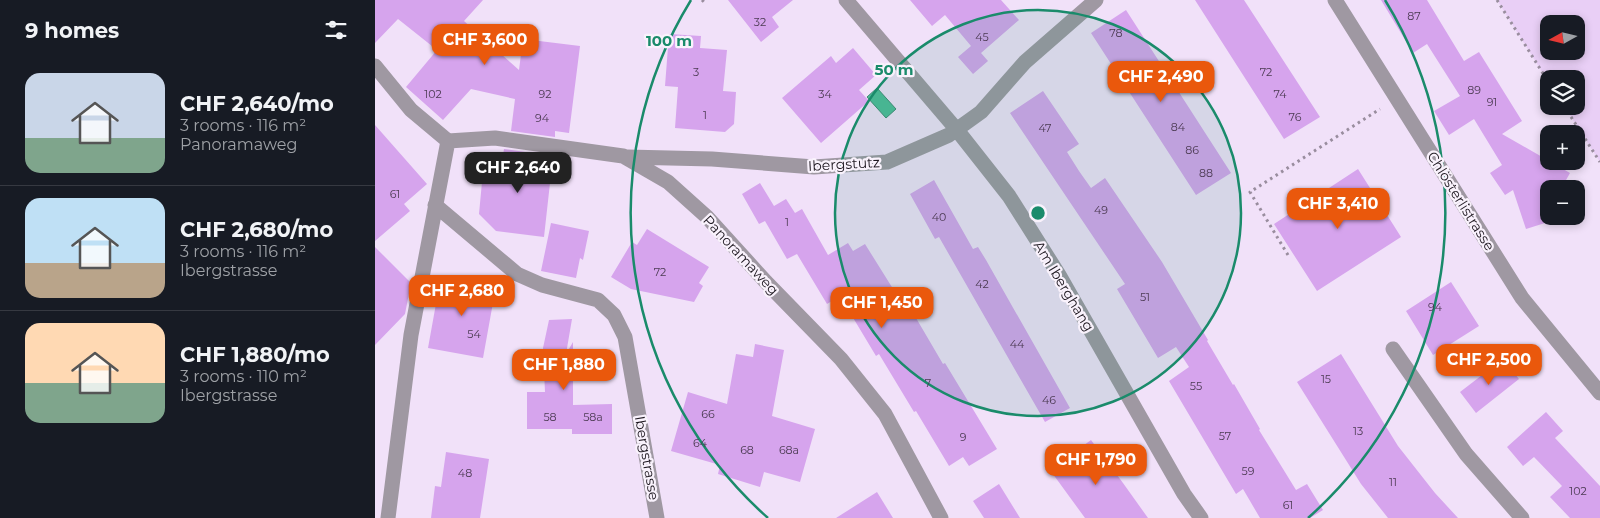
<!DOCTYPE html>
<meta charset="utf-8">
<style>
body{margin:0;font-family:Montserrat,sans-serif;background:#242831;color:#f1f3f6;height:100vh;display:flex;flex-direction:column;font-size:19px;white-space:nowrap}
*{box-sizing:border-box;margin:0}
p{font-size:16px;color:#9ea1a6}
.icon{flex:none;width:28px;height:28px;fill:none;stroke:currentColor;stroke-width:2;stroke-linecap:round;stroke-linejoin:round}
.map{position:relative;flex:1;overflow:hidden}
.panel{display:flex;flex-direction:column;background:#171b24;width:375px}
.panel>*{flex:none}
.needle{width:32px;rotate:262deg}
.buttons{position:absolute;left:1165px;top:15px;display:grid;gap:10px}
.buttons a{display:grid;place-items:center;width:45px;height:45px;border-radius:10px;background:#171b24;box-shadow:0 2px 8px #0003;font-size:25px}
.price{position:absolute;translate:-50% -42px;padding:0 11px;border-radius:10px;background:#ea580c;color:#fff;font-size:16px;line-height:32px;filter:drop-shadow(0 1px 2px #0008)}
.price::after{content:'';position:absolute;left:50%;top:30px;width:15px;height:11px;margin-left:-8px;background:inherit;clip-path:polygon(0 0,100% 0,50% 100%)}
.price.active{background:#222;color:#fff}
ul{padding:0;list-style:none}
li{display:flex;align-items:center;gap:15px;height:125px;padding:0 25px}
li+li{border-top:1px solid #363941}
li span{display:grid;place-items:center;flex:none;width:140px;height:100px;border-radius:15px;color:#555}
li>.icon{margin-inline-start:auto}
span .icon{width:60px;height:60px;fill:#fffc;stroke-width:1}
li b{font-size:21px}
h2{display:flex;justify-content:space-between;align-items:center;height:60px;padding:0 25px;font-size:21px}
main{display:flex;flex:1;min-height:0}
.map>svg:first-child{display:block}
.green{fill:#e9cff6;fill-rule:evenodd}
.water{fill:#4fbb98;stroke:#408a74}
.building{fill:#d6a4ed}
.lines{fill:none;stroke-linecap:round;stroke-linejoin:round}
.path{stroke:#998d9e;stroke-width:3;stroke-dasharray:2.5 4;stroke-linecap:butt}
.street{stroke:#9f98a2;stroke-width:15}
.ring{fill:none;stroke:#1a8b6b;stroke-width:2.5}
.labels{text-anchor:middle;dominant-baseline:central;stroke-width:4.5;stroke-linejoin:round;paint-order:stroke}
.number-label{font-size:11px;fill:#4b3a52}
.street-label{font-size:14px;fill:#1d171f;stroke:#f9f2fc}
.centre{fill:#1a8b6b;stroke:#f9f2fc;stroke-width:2.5}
.ring-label{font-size:15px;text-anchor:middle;font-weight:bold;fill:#1a8b6b;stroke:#f9f2fc;stroke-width:4.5;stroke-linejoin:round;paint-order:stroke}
</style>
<main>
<section class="panel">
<h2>9 homes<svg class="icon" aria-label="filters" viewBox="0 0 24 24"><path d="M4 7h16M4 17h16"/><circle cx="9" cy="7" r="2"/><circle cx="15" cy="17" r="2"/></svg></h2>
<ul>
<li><span style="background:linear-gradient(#c9d6e8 65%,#7fa58c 0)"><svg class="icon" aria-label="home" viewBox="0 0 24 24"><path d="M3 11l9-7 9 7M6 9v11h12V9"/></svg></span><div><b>CHF 2,640/mo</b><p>3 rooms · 116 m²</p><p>Panoramaweg</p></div></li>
<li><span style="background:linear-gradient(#bfe0f5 65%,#b9a48a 0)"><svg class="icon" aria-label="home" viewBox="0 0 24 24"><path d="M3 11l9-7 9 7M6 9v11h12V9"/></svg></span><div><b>CHF 2,680/mo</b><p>3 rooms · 116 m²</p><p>Ibergstrasse</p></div></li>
<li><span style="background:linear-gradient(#ffd9b3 60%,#7fa58c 0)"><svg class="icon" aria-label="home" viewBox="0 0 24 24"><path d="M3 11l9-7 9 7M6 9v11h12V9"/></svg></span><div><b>CHF 1,880/mo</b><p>3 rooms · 110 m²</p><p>Ibergstrasse</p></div></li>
</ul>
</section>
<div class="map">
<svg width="1225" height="518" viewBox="0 0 1225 518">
<rect width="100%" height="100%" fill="#f1e1f9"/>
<path class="green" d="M 1122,0 L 1225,0 L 1225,162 L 1189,106 L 1201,106 L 1201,79 L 1174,79 L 1174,83 ZM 1174,24 L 1201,24 L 1201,51 L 1174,51 Z"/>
<path class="water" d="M 502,88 L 521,109 L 511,118 L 492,97 Z"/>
<path class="building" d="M 0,0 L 108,0 L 89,21 L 144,70 L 148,39 L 205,46 L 194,133 L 180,131 L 180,137 L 136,131 L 140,99 L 96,89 L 68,120 L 31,87 L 62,50 L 23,19 L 0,43 Z
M 353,0 L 418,0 L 397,17 L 404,27 L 386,42 Z
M 535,0 L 626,0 L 644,20 L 606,53 L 613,61 L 598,74 L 583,57 L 596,46 L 570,15 L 557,26 Z
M 820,0 L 869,0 L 945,117 L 909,139 Z
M 1006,0 L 1052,0 L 1089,61 L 1104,52 L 1147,121 L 1127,134 L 1195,173 L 1186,189 L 1174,189 L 1174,216 L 1189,217 L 1151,229 L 1138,190 L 1130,195 L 1115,173 L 1127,165 L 1099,119 L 1074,135 L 1059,111 L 1085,96 L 1052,44 L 1038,53 Z
M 751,10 L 856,173 L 821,195 L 716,33 Z
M 294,34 L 326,36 L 325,48 L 352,50 L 348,91 L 361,92 L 359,124 L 350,132 L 300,128 L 303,87 L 290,86 Z
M 478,48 L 501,75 L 484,90 L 494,101 L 446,143 L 407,98 L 456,56 L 461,63 Z
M 668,91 L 704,144 L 692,152 L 704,171 L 716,188 L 730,178 L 787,262 L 833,340 L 832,341 L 858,385 L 859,384 L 885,429 L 884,430 L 921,490 L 932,484 L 948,510 L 935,518 L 885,518 L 868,489 L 861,494 L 794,381 L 814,367 L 801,347 L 783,358 L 742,289 L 750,284 L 635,113 Z
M 0,125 L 52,184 L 29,204 L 35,211 L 0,241 Z
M 129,149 L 178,156 L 169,237 L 121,231 L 104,214 L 107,182 L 117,184 L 120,161 L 127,161 Z
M 983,169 L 1026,237 L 942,291 L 899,224 Z
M 559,180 L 598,249 L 603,247 L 611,260 L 695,408 L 670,422 L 564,237 L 560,239 L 535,194 Z
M 385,183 L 399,206 L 411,199 L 420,213 L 427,209 L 453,255 L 473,243 L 478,251 L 490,244 L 530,308 L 534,306 L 568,364 L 570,363 L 622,449 L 594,466 L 588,457 L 574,466 L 541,411 L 539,412 L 504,354 L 501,356 L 465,296 L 452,304 L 422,254 L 412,259 L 390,221 L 384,224 L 367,194 Z
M 176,223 L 214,231 L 208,260 L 205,258 L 201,278 L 166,271 Z
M 272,229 L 334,267 L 324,283 L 328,286 L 319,302 L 256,289 L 236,277 L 257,242 L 262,245 Z
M 0,247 L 36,283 L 30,314 L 0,345 Z
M 66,276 L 121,286 L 108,358 L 53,348 Z
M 1076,282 L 1104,326 L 1058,355 L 1031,311 Z
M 197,319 L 191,354 L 198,342 L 198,405 L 237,404 L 237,434 L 197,434 L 197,429 L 152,429 L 152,392 L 170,392 L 168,348 L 174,320 Z
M 380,344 L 409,350 L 397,416 L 440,429 L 425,482 L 389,472 L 385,487 L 343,474 L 345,465 L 296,451 L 313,392 L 352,404 L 361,354 L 378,357 Z
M 966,354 L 1023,446 L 1060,493 L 1083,518 L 1013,518 L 986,484 L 922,382 Z
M 1128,359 L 1144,379 L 1101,413 L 1085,392 Z
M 1171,412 L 1188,431 L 1180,438 L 1225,486 L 1225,518 L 1195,518 L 1175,497 L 1187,486 L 1159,457 L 1148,466 L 1132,447 Z
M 716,440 L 748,483 L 773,518 L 710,518 L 675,470 Z
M 71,452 L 114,459 L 105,518 L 56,518 L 60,486 L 66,487 Z
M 624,484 L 645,518 L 609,518 L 598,501 Z
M 502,492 L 518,518 L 461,518 Z"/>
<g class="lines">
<path class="path" d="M 327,0 L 329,2 L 332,0
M 1122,0 L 1174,83
M 1189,106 L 1225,162
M 913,255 L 875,192 L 1005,109"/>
<path class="street" d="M 471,0 L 582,130 L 634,196 L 684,275 L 809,494 L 826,518
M 960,0 L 1147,298 L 1225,393
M 0,66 L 36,110 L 73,141 L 36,335 L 13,518
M 73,141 L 120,138 L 248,156 L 293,182 L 332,217 L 391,282 L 466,359 L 510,414 L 566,518
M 252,157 L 337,159 L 439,167 L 512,162 L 574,135 L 606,112 L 650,62 L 721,0
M 60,205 L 142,274 L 167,285 L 223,300 L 239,315 L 250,337 L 282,518
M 1018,349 L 1091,454 L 1147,518"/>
</g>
<circle cx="663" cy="213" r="203" fill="#1a8b6b" fill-opacity=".12"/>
<g class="ring">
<circle cx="663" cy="213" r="203"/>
<path d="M393 518A407 407 0 0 1 316 0M1010 0A407 407 0 0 1 933 518"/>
</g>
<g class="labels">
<g class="number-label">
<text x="1039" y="16">87</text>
<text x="385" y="22">32</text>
<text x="741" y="33">78</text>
<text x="607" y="37">45</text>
<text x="321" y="72">3</text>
<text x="891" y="72">72</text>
<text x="1099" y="90">89</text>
<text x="58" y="94">102</text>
<text x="170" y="94">92</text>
<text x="450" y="94">34</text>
<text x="905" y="94">74</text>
<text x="1117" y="102">91</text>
<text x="330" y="115">1</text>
<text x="920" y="117">76</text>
<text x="167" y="118">94</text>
<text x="803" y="127">84</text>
<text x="670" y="128">47</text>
<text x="817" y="150">86</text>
<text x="831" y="173">88</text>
<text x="20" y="194">61</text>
<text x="726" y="210">49</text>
<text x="564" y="217">40</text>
<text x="412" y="222">1</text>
<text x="285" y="272">72</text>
<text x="607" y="284">42</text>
<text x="770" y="297">51</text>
<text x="1060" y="307">94</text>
<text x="99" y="334">54</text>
<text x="642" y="344">44</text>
<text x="951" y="379">15</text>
<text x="553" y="383">7</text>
<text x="821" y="386">55</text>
<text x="674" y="400">46</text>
<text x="333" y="414">66</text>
<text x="175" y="417">58</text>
<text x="218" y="417">58a</text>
<text x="983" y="431">13</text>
<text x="850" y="436">57</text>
<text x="588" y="437">9</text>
<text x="325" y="443">64</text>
<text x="372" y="450">68</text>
<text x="414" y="450">68a</text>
<text x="873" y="471">59</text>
<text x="90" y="473">48</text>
<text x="1018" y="482">11</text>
<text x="1203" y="491">102</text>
<text x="913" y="505">61</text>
</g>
<g class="street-label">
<text transform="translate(469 164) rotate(-3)">Ibergstutz</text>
<text transform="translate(1086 201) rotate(58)">Chlösterlistrasse</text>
<text transform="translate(366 255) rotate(47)">Panoramaweg</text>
<text transform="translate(689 286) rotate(59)">Am Iberghang</text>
<text transform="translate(272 458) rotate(80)">Ibergstrasse</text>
</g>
</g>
<circle cx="663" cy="213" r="8" class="centre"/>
<g class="ring-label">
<text x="294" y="46">100 m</text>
<text x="519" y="75">50 m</text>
</g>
</svg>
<div class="buttons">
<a><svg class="needle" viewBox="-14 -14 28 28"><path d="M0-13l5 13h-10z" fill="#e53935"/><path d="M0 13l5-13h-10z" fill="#9ea1a6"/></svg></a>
<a><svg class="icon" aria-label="layers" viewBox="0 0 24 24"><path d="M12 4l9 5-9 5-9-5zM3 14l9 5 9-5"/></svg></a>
<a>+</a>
<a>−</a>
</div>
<b class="price" style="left:110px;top:66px">CHF 3,600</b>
<b class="price" style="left:786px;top:103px">CHF 2,490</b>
<b class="price active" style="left:143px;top:194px">CHF 2,640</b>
<b class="price" style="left:963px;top:230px">CHF 3,410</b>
<b class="price" style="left:87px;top:317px">CHF 2,680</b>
<b class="price" style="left:507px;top:329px">CHF 1,450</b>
<b class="price" style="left:1114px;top:386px">CHF 2,500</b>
<b class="price" style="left:189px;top:391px">CHF 1,880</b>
<b class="price" style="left:721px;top:486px">CHF 1,790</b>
</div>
</main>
